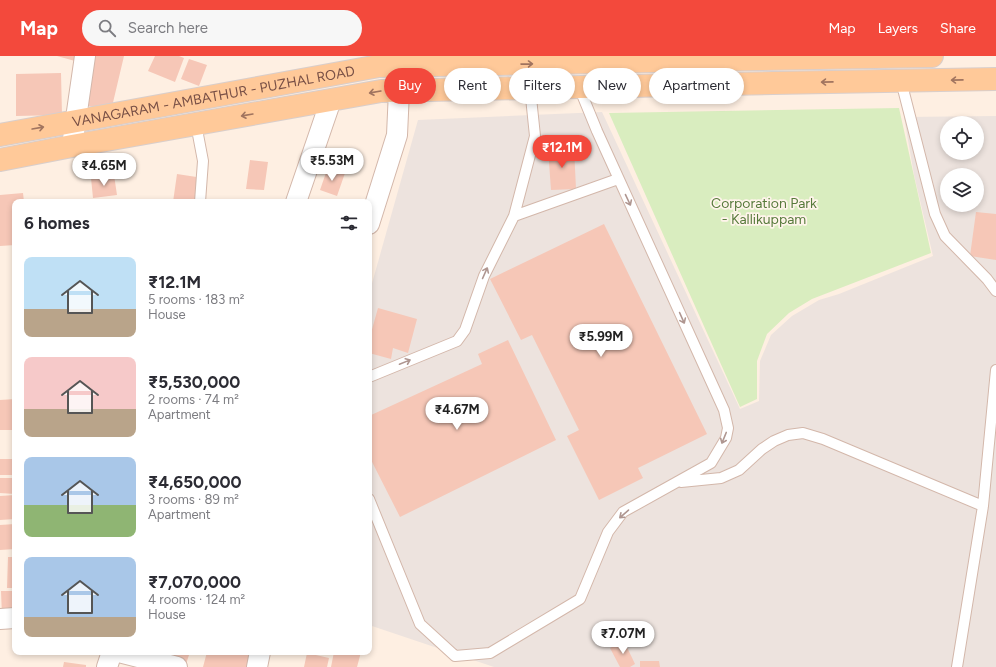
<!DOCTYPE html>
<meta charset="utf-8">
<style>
body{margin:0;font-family:Figtree,sans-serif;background:#f7f7f7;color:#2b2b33;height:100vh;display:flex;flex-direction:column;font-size:15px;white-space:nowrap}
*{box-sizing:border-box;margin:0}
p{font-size:13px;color:#7c7c81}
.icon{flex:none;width:22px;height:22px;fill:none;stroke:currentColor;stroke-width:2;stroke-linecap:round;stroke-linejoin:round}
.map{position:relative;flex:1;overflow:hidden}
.panel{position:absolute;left:12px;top:143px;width:360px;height:456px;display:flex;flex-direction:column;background:#fff;border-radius:8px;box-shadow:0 2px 6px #0003}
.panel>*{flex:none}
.hud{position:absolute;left:384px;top:12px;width:380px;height:36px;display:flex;gap:8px}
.buttons{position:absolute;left:940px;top:60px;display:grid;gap:8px}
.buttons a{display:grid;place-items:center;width:44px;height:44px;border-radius:50%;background:#fff;box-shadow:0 2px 6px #0003;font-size:20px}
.price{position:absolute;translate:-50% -34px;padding:0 9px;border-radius:14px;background:#fff;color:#222;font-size:13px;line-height:26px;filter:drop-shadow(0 1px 2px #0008)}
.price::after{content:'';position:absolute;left:50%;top:24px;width:12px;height:9px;margin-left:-6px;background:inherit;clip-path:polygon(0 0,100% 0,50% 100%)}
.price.active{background:#f3493c;color:#fff}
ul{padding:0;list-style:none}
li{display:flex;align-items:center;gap:12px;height:100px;padding:0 12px}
li span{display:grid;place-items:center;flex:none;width:112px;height:80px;border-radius:8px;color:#555}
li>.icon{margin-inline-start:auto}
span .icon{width:48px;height:48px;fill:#fffc;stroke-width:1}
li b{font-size:17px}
h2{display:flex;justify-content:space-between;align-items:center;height:48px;padding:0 12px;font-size:17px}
.pill{padding:0 14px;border-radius:18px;background:#fff;box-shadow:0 2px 6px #0003;font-size:14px;line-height:36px}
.pill.active{background:#f3493c;color:#fff}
header{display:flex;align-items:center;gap:24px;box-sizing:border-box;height:56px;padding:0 20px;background:#f3493c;color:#fff}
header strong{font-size:19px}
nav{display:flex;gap:22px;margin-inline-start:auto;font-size:14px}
.search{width:280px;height:36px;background:#f7f7f7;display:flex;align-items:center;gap:10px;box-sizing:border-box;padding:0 14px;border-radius:22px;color:#7c7c81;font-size:15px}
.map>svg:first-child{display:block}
.industrial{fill:#ede3de;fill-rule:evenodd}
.green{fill:#d9edbf}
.building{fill:#f6c7b7}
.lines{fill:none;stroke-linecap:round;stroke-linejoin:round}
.service-casing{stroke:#d3b7aa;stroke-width:12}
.minor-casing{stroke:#d3b7aa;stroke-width:22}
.primary-casing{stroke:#d9cecb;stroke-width:24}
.service{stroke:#fff;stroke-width:10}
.minor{stroke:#fff;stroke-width:20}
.primary{stroke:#ffc999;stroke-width:22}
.oneway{stroke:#a1745f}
.oneway2{stroke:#af9690}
.labels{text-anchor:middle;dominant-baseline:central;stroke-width:3.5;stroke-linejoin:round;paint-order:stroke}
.street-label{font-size:14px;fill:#795046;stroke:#fff4eb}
.park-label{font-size:14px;fill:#577a3b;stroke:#fff4eb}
</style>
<header>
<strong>Map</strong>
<div class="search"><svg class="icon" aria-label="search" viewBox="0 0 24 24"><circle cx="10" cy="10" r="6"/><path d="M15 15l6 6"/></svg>Search here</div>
<nav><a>Map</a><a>Layers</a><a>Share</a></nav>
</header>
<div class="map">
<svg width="996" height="611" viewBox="0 0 996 611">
<rect width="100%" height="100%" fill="#feefe2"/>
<path class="industrial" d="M 602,56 L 740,353 L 759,345 L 760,305 L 771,279 L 792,260 L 819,244 L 839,238 L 933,200 L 914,119 L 904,61 L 996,60 L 996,611 L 494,611 L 369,569 L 369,238 L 418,64 ZM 947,67 L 977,67 L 977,97 L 947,97 ZM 947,119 L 977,119 L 977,149 L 947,149 Z"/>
<path class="green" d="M 899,52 L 931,197 L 812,243 L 789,257 L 767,278 L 757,305 L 757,343 L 740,351 L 609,57 Z"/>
<path class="building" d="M 57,0 L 76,0 L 75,5 Z
M 93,0 L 124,0 L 111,55 L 81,48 Z
M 155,0 L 179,0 L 184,2 L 175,26 L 148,15 Z
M 189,3 L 207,9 L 199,30 L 181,23 Z
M 61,17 L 62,59 L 16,60 L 16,18 Z
M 574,91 L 576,133 L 551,134 L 548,93 Z
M 250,104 L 268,106 L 264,134 L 246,133 Z
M 328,111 L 345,117 L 337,140 L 320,134 Z
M 177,118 L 203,122 L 200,146 L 173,146 Z
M 114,119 L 117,139 L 93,142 L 91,122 Z
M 23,137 L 24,146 L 15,146 L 15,189 L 0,190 L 0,139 Z
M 976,156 L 996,158 L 996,204 L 970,200 Z
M 604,168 L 707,378 L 638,412 L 643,422 L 599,444 L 567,380 L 579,374 L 532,279 L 521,284 L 490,223 Z
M 378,252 L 417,263 L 408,297 L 393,292 L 391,303 L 369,297 L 369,284 Z
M 508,284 L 556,384 L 400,461 L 369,400 L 369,360 L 482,308 L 478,298 Z
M 15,343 L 15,374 L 0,374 L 0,344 Z
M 0,403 L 15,403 L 15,419 L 0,419 Z
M 0,422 L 15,422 L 15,438 L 0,437 Z
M 15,439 L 15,463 L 0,464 L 0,440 Z
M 15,468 L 15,493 L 0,494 L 0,469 Z
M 8,501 L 15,501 L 15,532 L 7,532 Z
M 1,535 L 15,535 L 15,560 L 2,560 Z
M 624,585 L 635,608 L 630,611 L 620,611 L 610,592 Z
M 157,596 L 190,596 L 186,608 Z
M 207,596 L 258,596 L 254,611 L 203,611 Z
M 334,596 L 361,596 L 357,611 L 331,611 Z
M 307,597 L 329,602 L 327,611 L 304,611 Z
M 640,605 L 659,605 L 660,611 L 640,611 Z
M 64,606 L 86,609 L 86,611 L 63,611 Z"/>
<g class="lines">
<g class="service-casing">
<path id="service" d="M 901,25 L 935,158 L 945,180 L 987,223 L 996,235
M 196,68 L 203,105 L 200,146
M 514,160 L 618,123
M 369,321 L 457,285 L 465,274 L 484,220 L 514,160 L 535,80 L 530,32
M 681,426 L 721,422 L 739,414 L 762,393 L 774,385 L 788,379 L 803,377 L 823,383 L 983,450
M 369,443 L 420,568 L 455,600 L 490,597 L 580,543 L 608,476 L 623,456 L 711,407 L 726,382 L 728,372 L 724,354 L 597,75 L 579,31
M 957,611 L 983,450 L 996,314"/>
</g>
<g class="minor-casing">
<path id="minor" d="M 72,90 L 85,0
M 296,146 L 331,44
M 369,168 L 397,79 L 399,35 L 399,10
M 0,563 L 15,562
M 119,596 L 177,611
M 107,611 L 112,596
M 257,611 L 260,596"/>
</g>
<g class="primary-casing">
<g id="primary">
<path id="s1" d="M 0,79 L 379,10 L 932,0"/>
<path d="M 0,104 L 72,90 L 381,35 L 773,27 L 996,23"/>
</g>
</g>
<use href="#service" class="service"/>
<use href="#minor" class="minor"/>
<use href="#primary" class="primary"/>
</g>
<defs><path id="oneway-shaft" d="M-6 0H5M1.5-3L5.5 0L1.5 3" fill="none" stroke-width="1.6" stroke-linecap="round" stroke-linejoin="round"/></defs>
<g class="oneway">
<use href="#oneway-shaft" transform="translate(527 8) rotate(-1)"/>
<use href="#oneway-shaft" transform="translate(957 24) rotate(179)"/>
<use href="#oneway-shaft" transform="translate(827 26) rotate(179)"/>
<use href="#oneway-shaft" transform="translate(375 36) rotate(170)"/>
<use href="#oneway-shaft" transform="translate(247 59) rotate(170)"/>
<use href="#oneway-shaft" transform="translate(38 72) rotate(-10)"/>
</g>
<g class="oneway2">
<use href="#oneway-shaft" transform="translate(628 144) rotate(65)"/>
<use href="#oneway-shaft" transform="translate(485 217) rotate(-66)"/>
<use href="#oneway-shaft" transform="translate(682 262) rotate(66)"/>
<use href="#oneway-shaft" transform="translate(405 306) rotate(-22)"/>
<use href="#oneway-shaft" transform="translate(724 382) rotate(112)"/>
<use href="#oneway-shaft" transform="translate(624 458) rotate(139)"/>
</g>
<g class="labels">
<g class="street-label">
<text stroke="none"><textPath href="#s1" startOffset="217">VANAGARAM - AMBATHUR - PUZHAL ROAD</textPath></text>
</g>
<g class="park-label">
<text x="764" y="147">Corporation Park<tspan x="764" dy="16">- Kallikuppam</tspan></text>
</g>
</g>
</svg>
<div class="buttons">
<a><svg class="icon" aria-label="locate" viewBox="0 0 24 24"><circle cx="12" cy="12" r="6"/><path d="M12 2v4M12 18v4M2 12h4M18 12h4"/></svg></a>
<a><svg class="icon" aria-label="layers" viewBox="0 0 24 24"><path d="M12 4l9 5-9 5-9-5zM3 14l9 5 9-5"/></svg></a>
</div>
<b class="price active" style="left:562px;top:113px">₹12.1M</b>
<b class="price" style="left:332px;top:126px">₹5.53M</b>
<b class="price" style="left:104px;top:131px">₹4.65M</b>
<b class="price" style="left:601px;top:302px">₹5.99M</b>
<b class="price" style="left:457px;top:375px">₹4.67M</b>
<b class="price" style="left:623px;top:599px">₹7.07M</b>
<div class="hud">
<a class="pill active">Buy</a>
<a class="pill">Rent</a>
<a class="pill">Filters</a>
<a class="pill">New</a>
<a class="pill">Apartment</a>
</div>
<section class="panel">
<h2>6 homes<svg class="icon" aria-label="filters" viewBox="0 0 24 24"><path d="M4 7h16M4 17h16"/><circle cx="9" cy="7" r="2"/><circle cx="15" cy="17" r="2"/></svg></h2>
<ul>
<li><span style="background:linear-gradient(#bfe0f5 65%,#b9a48a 0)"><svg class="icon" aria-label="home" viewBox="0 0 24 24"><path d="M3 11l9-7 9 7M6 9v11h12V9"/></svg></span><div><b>₹12.1M</b><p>5 rooms · 183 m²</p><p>House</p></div></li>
<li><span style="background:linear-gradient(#f6c9c9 65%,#b9a48a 0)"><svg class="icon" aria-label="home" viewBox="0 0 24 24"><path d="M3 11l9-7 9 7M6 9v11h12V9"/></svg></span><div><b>₹5,530,000</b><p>2 rooms · 74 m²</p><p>Apartment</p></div></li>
<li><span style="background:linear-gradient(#a9c7e8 60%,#8fb573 0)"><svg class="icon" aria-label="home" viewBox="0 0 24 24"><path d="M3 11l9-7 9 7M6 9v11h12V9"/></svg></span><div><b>₹4,650,000</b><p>3 rooms · 89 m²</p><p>Apartment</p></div></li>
<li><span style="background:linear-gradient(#a9c7e8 75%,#b9a48a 0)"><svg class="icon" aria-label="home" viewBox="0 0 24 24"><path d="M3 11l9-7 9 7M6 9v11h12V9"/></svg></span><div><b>₹7,070,000</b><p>4 rooms · 124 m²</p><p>House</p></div></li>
</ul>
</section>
</div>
